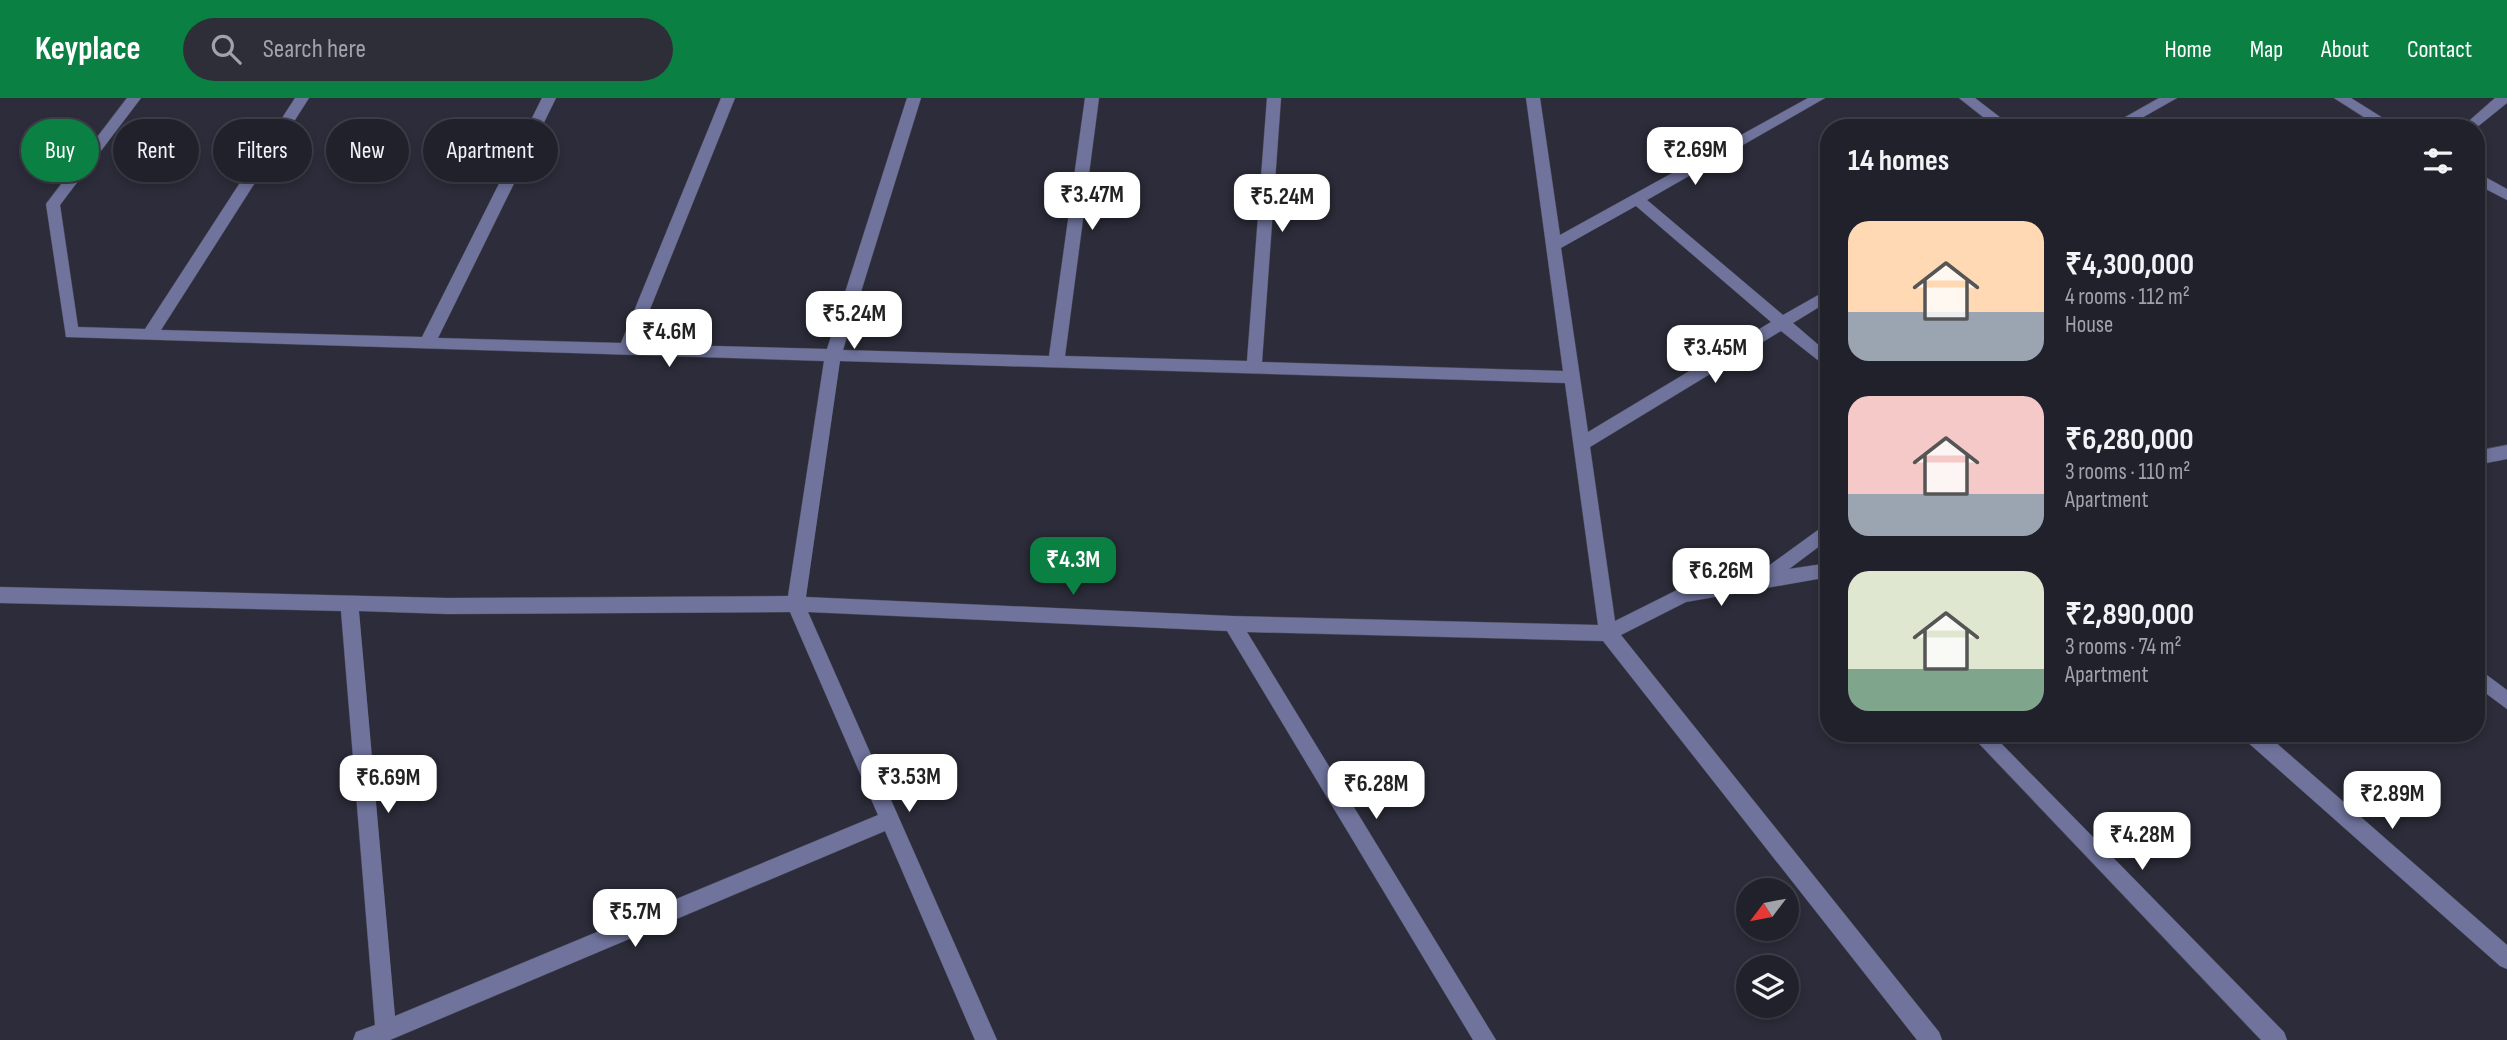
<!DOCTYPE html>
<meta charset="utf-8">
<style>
body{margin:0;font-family:"Sofia Sans Condensed",sans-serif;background:#2d2e38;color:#f1f3f6;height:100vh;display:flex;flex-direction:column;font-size:26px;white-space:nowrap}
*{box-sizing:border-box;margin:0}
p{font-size:23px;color:#a2a3a9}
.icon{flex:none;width:38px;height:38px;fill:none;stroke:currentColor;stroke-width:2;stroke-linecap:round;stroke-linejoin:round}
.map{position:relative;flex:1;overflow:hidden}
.panel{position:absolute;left:1820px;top:21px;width:665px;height:623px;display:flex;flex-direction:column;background:#21212c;border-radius:28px;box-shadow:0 4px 10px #0003,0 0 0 2px #3e3e48}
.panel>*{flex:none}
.banner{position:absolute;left:21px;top:21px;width:665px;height:63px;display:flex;gap:14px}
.needle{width:46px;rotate:238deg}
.buttons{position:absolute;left:1736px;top:780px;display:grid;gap:14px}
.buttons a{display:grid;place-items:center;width:63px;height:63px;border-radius:50%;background:#21212c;box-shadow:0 4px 10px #0003,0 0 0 2px #3e3e48;font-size:35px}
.price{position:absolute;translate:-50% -60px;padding:0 16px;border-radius:14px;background:#fff;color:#222;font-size:23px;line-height:46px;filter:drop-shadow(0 2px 4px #0008)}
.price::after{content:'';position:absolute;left:50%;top:42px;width:21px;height:16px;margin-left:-10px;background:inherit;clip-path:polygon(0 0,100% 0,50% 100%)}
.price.current{background:#0b8043;color:#fff}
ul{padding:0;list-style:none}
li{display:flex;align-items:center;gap:21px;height:175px;padding:0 28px}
li span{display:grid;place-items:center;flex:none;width:196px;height:140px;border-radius:21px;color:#555}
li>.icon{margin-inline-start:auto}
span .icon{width:84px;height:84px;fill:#fffc;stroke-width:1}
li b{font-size:30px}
h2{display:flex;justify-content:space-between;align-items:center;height:84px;padding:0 28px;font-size:30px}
.pill{padding:0 24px;border-radius:32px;background:#21212c;box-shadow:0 4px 10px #0003,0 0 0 2px #3e3e48;font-size:24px;line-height:63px}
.pill.current{background:#0b8043;color:#fff}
header{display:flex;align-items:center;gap:42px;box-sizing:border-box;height:98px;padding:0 35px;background:#0b8043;color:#fff}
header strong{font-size:33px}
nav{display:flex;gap:38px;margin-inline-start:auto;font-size:24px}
.search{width:490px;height:63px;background:#2d2e38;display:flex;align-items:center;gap:18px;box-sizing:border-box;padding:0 24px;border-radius:38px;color:#a2a3a9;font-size:26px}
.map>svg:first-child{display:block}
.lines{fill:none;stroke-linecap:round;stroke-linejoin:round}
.minor-casing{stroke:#494956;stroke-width:1}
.minor{fill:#70749d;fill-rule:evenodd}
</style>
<header>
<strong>Keyplace</strong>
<div class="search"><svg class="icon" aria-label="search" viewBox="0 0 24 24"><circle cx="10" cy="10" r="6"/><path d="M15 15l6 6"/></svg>Search here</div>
<nav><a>Home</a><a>Map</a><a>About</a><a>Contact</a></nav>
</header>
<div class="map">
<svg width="2507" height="942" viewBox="0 0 2507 942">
<rect width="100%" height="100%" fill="#2c2c3a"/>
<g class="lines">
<g class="minor-casing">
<path id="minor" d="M 127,0 L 141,0 L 60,107 L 78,229 L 145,231 L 295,0 L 309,0 L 161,232 L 422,239 L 542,0 L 556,0 L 438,240 L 621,245 L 721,0 L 735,0 L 636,246 L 827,251 L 907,0 L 921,0 L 843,252 L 1049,258 L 1085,0 L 1099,0 L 1065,258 L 1247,263 L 1267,0 L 1281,0 L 1262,264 L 1563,273 L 1526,0 L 1540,0 L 1560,137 L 1808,0 L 1825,0 L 1647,102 L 1783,217 L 1829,191 L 1829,203 L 1793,225 L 1829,256 L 1829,271 L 1781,233 L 1590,349 L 1615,523 L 1683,489 L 1756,477 L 1829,424 L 1829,441 L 1789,471 L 1829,465 L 1829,479 L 1686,504 L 1621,537 L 1939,934 L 1942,942 L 1917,942 L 1603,543 L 1247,534 L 1496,942 L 1473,942 L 1227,533 L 808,514 L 997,942 L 975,942 L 885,733 L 390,942 L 353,942 L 356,934 L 375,927 L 341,513 L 0,505 L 0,489 L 447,500 L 788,498 L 824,263 L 66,239 L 46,106 ZM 1636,108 L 1771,224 L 1588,334 L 1561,150 ZM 840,263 L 1565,285 L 1598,527 L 1232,518 L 806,499 ZM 359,513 L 447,516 L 790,514 L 878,717 L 395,918 Z
M 1959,0 L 1975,0 L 2014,30 L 1997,30 Z
M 2159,0 L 2177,0 L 2124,30 L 2106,30 Z
M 2334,0 L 2351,0 L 2399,30 L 2381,30 Z
M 2495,0 L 2507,0 L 2507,5 L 2476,30 L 2461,30 Z
M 2476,74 L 2507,91 L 2507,102 L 2476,86 Z
M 2507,347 L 2507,361 L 2476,367 L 2476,353 Z
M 2476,569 L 2507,592 L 2507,611 L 2476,588 Z
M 1969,635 L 1991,635 L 2284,934 L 2287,942 L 2261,942 Z
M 2242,635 L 2265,635 L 2507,847 L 2507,871 L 2500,868 L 2244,641 Z"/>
</g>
<use href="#minor" class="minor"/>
</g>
</svg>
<div class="buttons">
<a><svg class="needle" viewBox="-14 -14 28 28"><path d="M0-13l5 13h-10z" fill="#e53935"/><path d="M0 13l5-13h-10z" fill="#a2a3a9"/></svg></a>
<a><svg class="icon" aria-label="layers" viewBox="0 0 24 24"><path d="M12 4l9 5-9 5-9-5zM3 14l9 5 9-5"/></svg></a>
</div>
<b class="price" style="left:1695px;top:89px">₹2.69M</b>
<b class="price" style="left:1092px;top:134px">₹3.47M</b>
<b class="price" style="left:1282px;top:136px">₹5.24M</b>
<b class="price" style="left:854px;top:253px">₹5.24M</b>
<b class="price" style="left:669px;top:271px">₹4.6M</b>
<b class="price" style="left:1715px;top:287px">₹3.45M</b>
<b class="price current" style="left:1073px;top:499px">₹4.3M</b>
<b class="price" style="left:1721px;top:510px">₹6.26M</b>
<b class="price" style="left:909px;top:716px">₹3.53M</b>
<b class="price" style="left:388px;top:717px">₹6.69M</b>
<b class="price" style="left:1376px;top:723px">₹6.28M</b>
<b class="price" style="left:2392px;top:733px">₹2.89M</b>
<b class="price" style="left:2142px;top:774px">₹4.28M</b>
<b class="price" style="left:635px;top:851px">₹5.7M</b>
<div class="banner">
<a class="pill current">Buy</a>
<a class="pill">Rent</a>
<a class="pill">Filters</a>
<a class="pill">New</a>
<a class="pill">Apartment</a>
</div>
<section class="panel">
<h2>14 homes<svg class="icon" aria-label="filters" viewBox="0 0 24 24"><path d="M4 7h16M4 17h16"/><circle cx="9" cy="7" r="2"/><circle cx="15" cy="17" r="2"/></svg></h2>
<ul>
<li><span style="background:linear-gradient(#ffd9b3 65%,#9aa5b1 0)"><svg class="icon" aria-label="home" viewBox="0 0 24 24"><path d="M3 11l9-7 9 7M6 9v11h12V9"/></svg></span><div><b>₹4,300,000</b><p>4 rooms · 112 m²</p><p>House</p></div></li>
<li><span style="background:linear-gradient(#f6c9c9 70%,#9aa5b1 0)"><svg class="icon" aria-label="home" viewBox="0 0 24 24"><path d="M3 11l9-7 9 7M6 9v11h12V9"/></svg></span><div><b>₹6,280,000</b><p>3 rooms · 110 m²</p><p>Apartment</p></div></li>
<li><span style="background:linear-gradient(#dfe7d0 70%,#7fa58c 0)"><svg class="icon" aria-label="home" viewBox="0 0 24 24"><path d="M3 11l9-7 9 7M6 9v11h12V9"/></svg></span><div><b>₹2,890,000</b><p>3 rooms · 74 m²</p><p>Apartment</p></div></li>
</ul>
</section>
</div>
